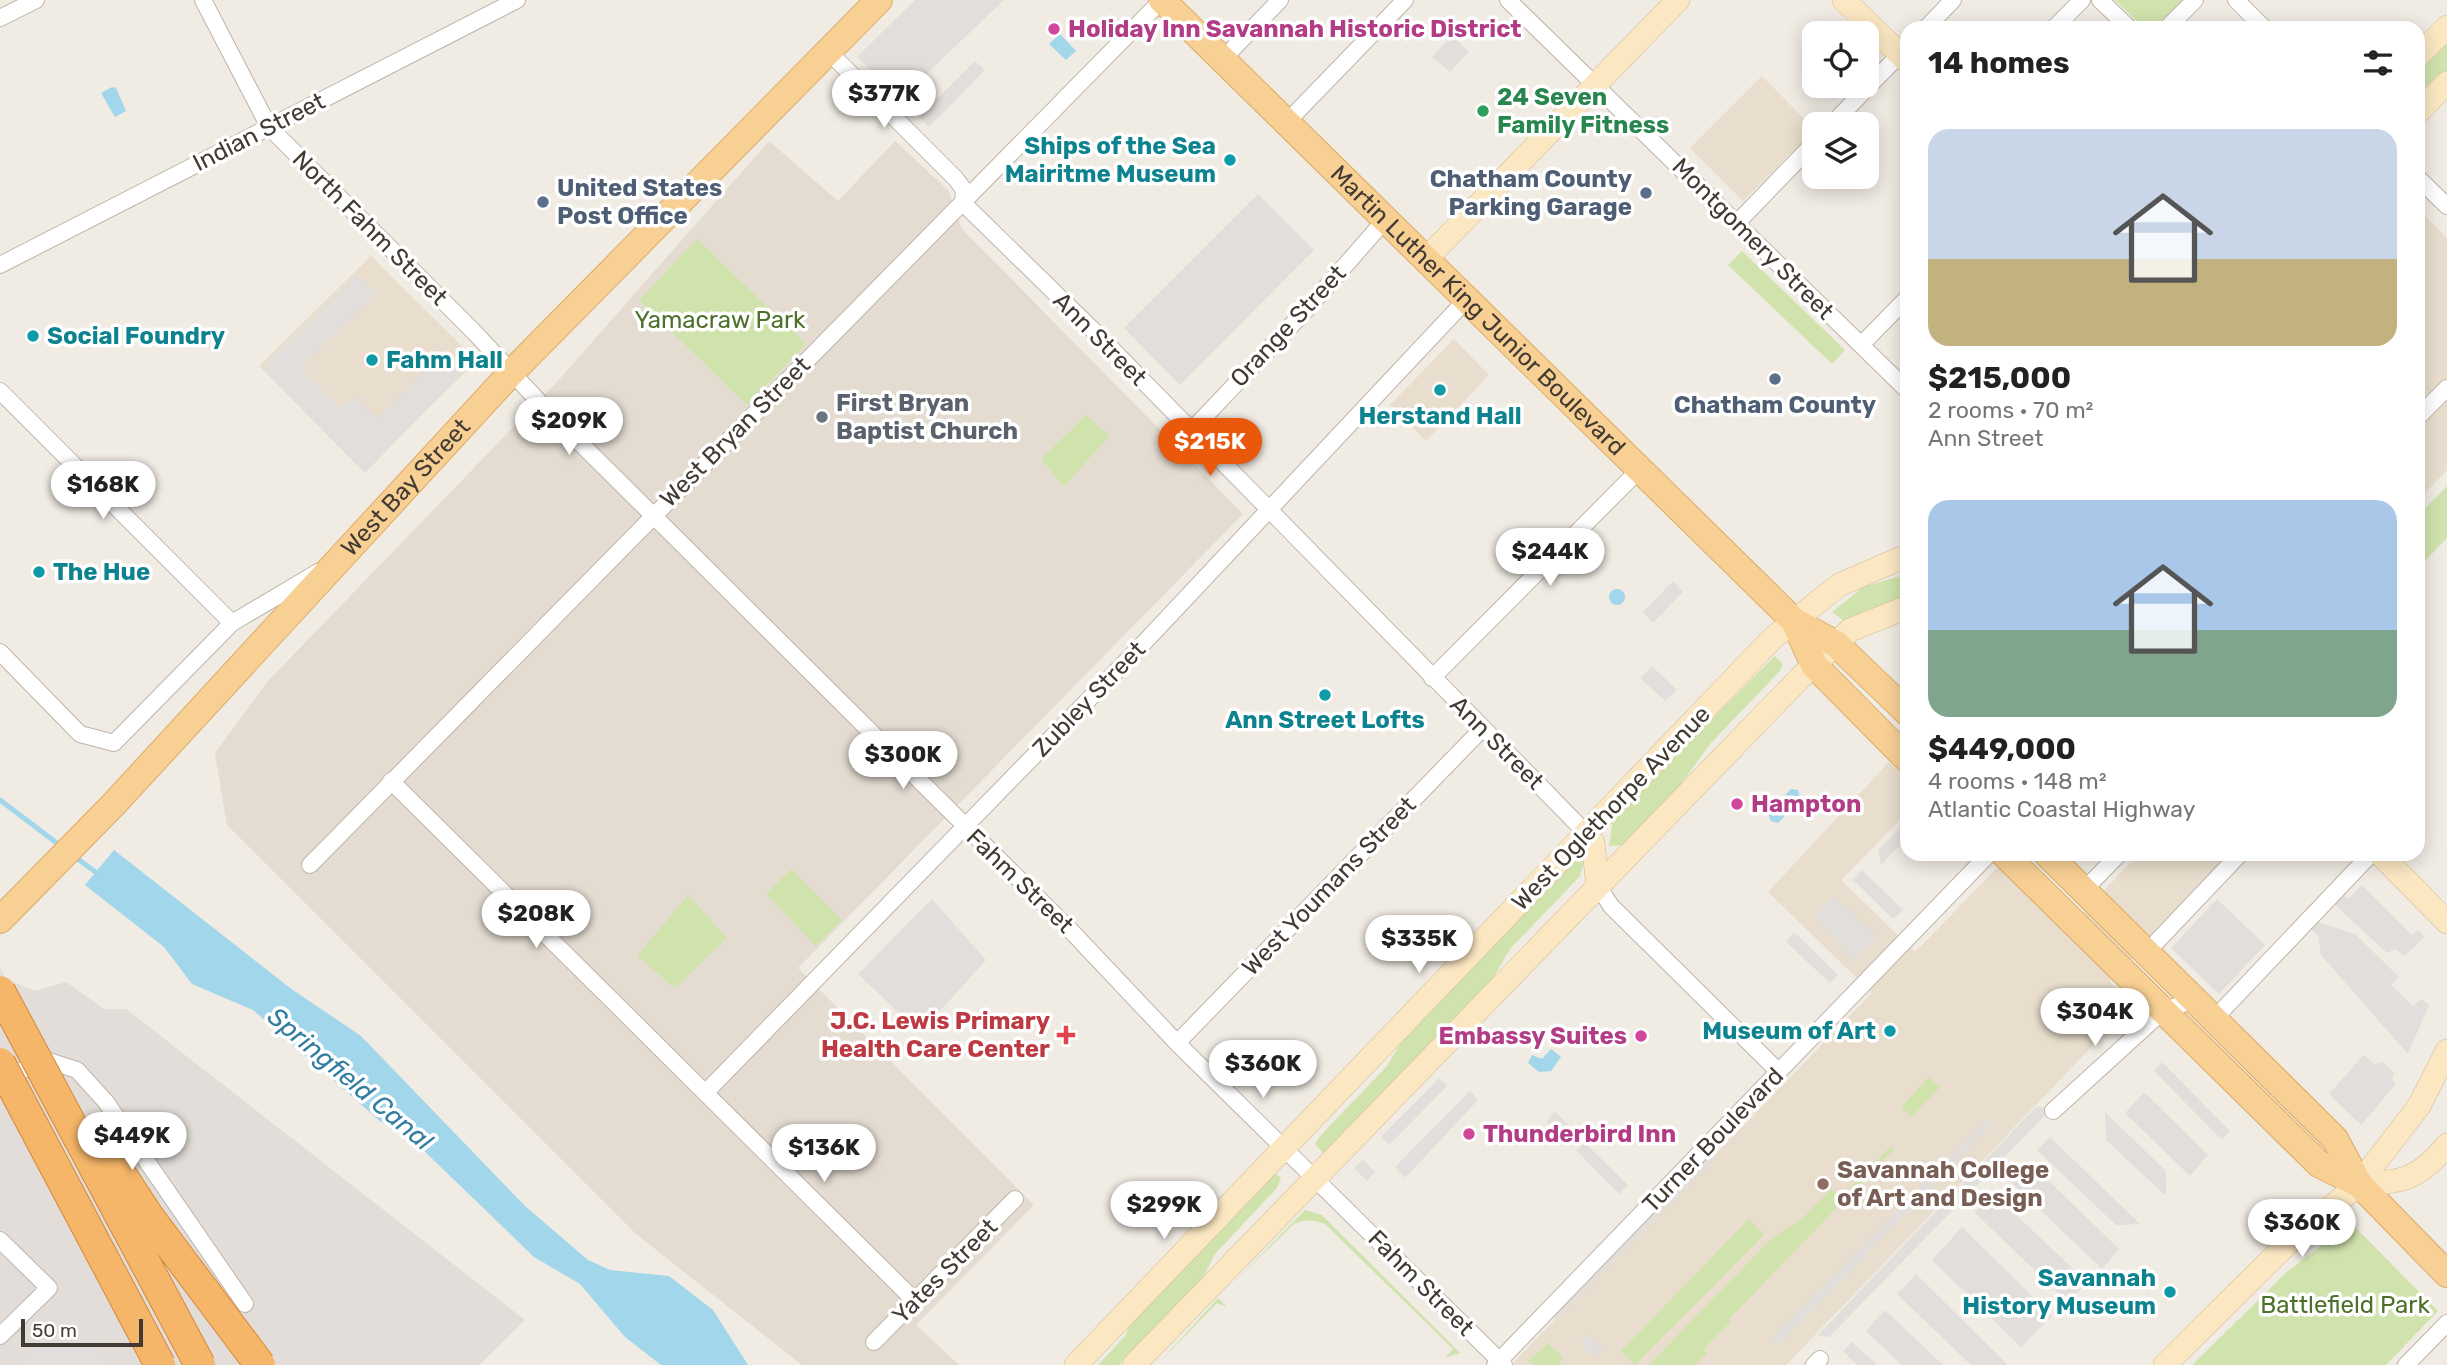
<!DOCTYPE html>
<meta charset="utf-8">
<style>
body{margin:0;font-family:Rubik,sans-serif;background:#f6f6f6;color:#222;height:100vh;display:flex;flex-direction:column;font-size:26px;white-space:nowrap}
*{box-sizing:border-box;margin:0}
p{font-size:23px;color:#767676}
.icon{flex:none;width:38px;height:38px;fill:none;stroke:currentColor;stroke-width:2;stroke-linecap:round;stroke-linejoin:round}
.map{position:relative;flex:1;overflow:hidden}
.sheet{position:absolute;left:1900px;top:21px;width:525px;height:840px;display:flex;flex-direction:column;background:#fff;border-radius:21px;box-shadow:0 4px 18px #0003}
.sheet>*{flex:none}
.controls{position:absolute;left:1802px;top:21px;display:grid;gap:14px}
.controls a{display:grid;place-items:center;width:77px;height:77px;border-radius:14px;background:#fff;box-shadow:0 4px 18px #0003;font-size:35px}
.scale{position:absolute;left:21px;bottom:18px;width:122px;box-sizing:border-box;padding-left:7px;border:4px solid #423b34;border-top:0;font-size:19px;line-height:24px;white-space:nowrap;color:#423b34;-webkit-text-stroke:5px #fff;paint-order:stroke}
.price{position:absolute;translate:-50% -60px;padding:0 16px;border-radius:24px;background:#fff;color:#222;font-size:23px;line-height:46px;filter:drop-shadow(0 2px 4px #0008)}
.price::after{content:'';position:absolute;left:50%;top:42px;width:21px;height:16px;margin-left:-10px;background:inherit;clip-path:polygon(0 0,100% 0,50% 100%)}
.price.current{background:#ea580c;color:#fff}
ul{padding:0;list-style:none}
li{display:grid;align-content:center;gap:14px;height:371px;padding:0 28px}
li span{display:grid;place-items:center;height:217px;border-radius:21px;color:#555}
li>.icon{margin-inline-start:auto}
span .icon{width:126px;height:126px;fill:#fffc;stroke-width:1}
li b{font-size:30px}
h2{display:flex;justify-content:space-between;align-items:center;height:84px;padding:0 28px;font-size:30px}
.map>svg:first-child{display:block}
.residential{fill:#e4dcd1}
.industrial{fill:#e2ddd8}
.education{fill:#e9decd}
.green{fill:#d1e3ad}
.parking{fill:#e1dedb}
.water{fill:#a1d6eb}
.lines{fill:none;stroke-linecap:round;stroke-linejoin:round}
.stream{stroke:#a1d6eb;stroke-width:5}
.street-casing{stroke:#beb4a9;stroke-width:18}
.secondary-casing{stroke:#d1bb97;stroke-width:24}
.primary-casing{stroke:#dcab66;stroke-width:28}
.street{stroke:#fff;stroke-width:16}
.secondary{stroke:#fbe7c2;stroke-width:23}
.primary{stroke:#f8d094;stroke-width:26}
.highway-bridge-casing{stroke:#d4893a;stroke-width:32;stroke-linecap:butt}
.highway-bridge{stroke:#f6b669;stroke-width:30}
.hotel-dot{fill:#d1479c;stroke:#fff;stroke-width:2.5}
.leisure-dot{fill:#2e9e5b;stroke:#fff;stroke-width:2.5}
.culture-dot{fill:#0f9aa8;stroke:#fff;stroke-width:2.5}
.service-dot{fill:#5c6f8a;stroke:#fff;stroke-width:2.5}
.worship-dot{fill:#6b7280;stroke:#fff;stroke-width:2.5}
.health-dot{fill:#e0444e;stroke:#fff;stroke-width:2.5}
.education-dot{fill:#8d6e63;stroke:#fff;stroke-width:2.5}
.labels{text-anchor:middle;dominant-baseline:central;stroke-width:7;stroke-linejoin:round;paint-order:stroke}
.hotel-label{font-size:24px;font-weight:bold;fill:#b23c85;stroke:#fff;text-anchor:start}
.leisure-label{font-size:24px;font-weight:bold;fill:#27864d;stroke:#fff;text-anchor:start}
.street-label{font-size:24px;fill:#423b34;stroke:#fff}
.culture-label{font-size:24px;font-weight:bold;fill:#0d838f;stroke:#fff;text-anchor:end}
.service-label{font-size:24px;font-weight:bold;fill:#4e5e75;stroke:#fff;text-anchor:end}
.park-label{font-size:24px;fill:#4d702b;stroke:#fff}
.worship-label{font-size:24px;font-weight:bold;fill:#5b616d;stroke:#fff;text-anchor:start}
.health-label{font-size:24px;font-weight:bold;fill:#be3a42;stroke:#fff;text-anchor:end}
.education-label{font-size:24px;font-weight:bold;fill:#785e54;stroke:#fff;text-anchor:start}
.water-label{font-size:26px;font-style:italic;fill:#327ea0;stroke:#fff}
</style>
<div class="map">
<svg width="2447" height="1365" viewBox="0 0 2447 1365">
<rect width="100%" height="100%" fill="#f0ebe3"/>
<path class="residential" d="M 769,141 L 838,201 L 895,141 L 948,190 L 962,229 L 1243,514 L 798,968 L 1034,1205 L 916,1325 L 959,1365 L 802,1365 L 636,1234 L 227,825 L 215,753 L 269,680 L 556,383 Z"/>
<path class="industrial" d="M 0,967 L 6,979 L 35,991 L 66,982 L 104,1009 L 126,1009 L 525,1320 L 479,1365 L 0,1365 Z"/>
<path class="education" d="M 1762,76 L 1815,130 L 1743,201 L 1690,148 Z
M 2418,209 L 2447,238 L 2447,470 L 2419,499 Z
M 371,256 L 477,361 L 363,471 L 259,366 Z
M 1454,339 L 1489,375 L 1426,441 L 1390,405 Z
M 1889,762 L 1907,780 L 1907,813 L 1841,880 L 1915,952 L 2002,863 L 2068,928 L 2139,854 L 2235,854 L 2110,982 L 2133,1004 L 1786,1365 L 1511,1365 L 1872,993 L 1768,892 Z"/>
<path class="green" d="M 2115,0 L 2184,0 L 2158,28 L 2144,28 Z
M 2447,32 L 2447,84 L 2419,113 L 2419,62 Z
M 697,239 L 806,344 L 747,405 L 639,300 Z
M 1742,251 L 1845,350 L 1832,364 L 1728,265 Z
M 1086,415 L 1109,436 L 1064,487 L 1041,459 Z
M 2447,486 L 2447,538 L 2426,560 L 2419,552 L 2419,515 Z
M 1907,574 L 1907,598 L 1847,623 L 1832,612 L 1863,587 Z
M 1775,656 L 1783,664 L 1779,672 L 1711,743 L 1661,811 L 1624,845 L 1609,846 L 1613,818 Z
M 1585,858 L 1580,876 L 1510,949 L 1488,987 L 1323,1153 L 1315,1144 L 1321,1135 L 1387,1066 L 1408,1031 L 1569,863 Z
M 791,869 L 842,920 L 816,946 L 766,894 Z
M 688,895 L 727,938 L 675,988 L 637,956 Z
M 1929,1077 L 1940,1087 L 1911,1117 L 1901,1107 Z
M 1891,1146 L 1894,1149 L 1729,1319 L 1731,1322 L 1704,1349 L 1707,1353 L 1695,1365 L 1649,1365 L 1770,1240 L 1805,1216 L 1831,1189 L 1841,1197 Z
M 1275,1173 L 1281,1178 L 1277,1188 L 1215,1254 L 1202,1279 L 1119,1365 L 1098,1365 L 1125,1336 L 1138,1308 Z
M 1305,1210 L 1322,1215 L 1460,1353 L 1445,1358 L 1453,1349 L 1325,1224 C 1313,1220 1305,1219 1294,1224 L 1236,1280 Z
M 1749,1219 L 1764,1235 L 1635,1365 L 1621,1351 Z
M 2351,1223 L 2438,1311 L 2386,1365 L 2192,1365 L 2288,1271 Z
M 1218,1298 L 1227,1307 L 1217,1303 L 1158,1364 Z
M 1548,1343 L 1563,1357 L 1559,1365 L 1535,1365 L 1528,1361 Z"/>
<path class="parking" d="M 915,0 L 1004,0 L 901,98 L 857,57 Z
M 1452,36 L 1469,52 L 1450,72 L 1432,57 Z
M 975,61 L 985,70 L 929,127 L 919,117 Z
M 1258,194 L 1314,250 L 1180,385 L 1124,328 Z
M 357,274 L 376,294 L 301,368 L 341,408 L 355,396 L 378,418 L 442,353 L 461,374 L 365,473 L 262,368 Z
M 1673,581 L 1683,592 L 1653,623 L 1643,612 Z
M 1652,666 L 1677,690 L 1665,701 L 1640,678 Z
M 1907,822 L 1907,838 L 1881,865 L 1878,850 Z
M 1862,870 L 1903,910 L 1893,919 L 1853,880 Z
M 2362,885 L 2412,935 L 2418,930 L 2425,937 L 2404,956 L 2396,949 L 2387,953 L 2334,904 L 2342,896 L 2349,898 Z
M 1834,896 L 1877,937 L 1854,960 L 1813,917 Z
M 932,899 L 986,960 L 920,1033 L 858,974 Z
M 2217,899 L 2265,945 L 2219,994 L 2171,948 Z
M 2318,922 L 2355,934 L 2399,977 L 2391,985 L 2413,1006 L 2422,999 L 2429,1005 L 2408,1054 L 2321,955 L 2318,935 L 2311,929 Z
M 1794,932 L 1838,975 L 1830,983 L 1786,942 Z
M 2364,1055 L 2374,1064 L 2383,1062 L 2394,1072 L 2392,1080 L 2396,1084 L 2361,1125 L 2329,1094 Z
M 2162,1062 L 2230,1131 L 2222,1140 L 2154,1071 Z
M 1439,1078 L 1447,1086 L 1389,1145 L 1381,1137 Z
M 1470,1091 L 1478,1100 L 1405,1178 L 1395,1167 Z
M 2144,1092 L 2208,1155 L 2190,1176 L 2125,1113 Z
M 2036,1107 L 2053,1107 L 1829,1337 L 1817,1336 Z
M 1555,1112 L 1580,1135 L 1571,1145 L 1547,1121 Z
M 2105,1112 L 2166,1171 L 2166,1196 L 2106,1140 Z
M 1986,1119 L 1996,1121 L 1780,1344 L 1768,1342 Z
M 2050,1137 L 2140,1224 L 2116,1225 L 2037,1150 Z
M 1584,1142 L 1628,1185 L 1619,1194 L 1577,1151 Z
M 1712,1151 L 1716,1157 L 1557,1320 L 1552,1316 Z
M 1363,1160 L 1375,1172 L 1367,1181 L 1354,1168 Z
M 2027,1160 L 2119,1249 L 2102,1269 L 2008,1179 Z
M 1994,1194 L 2087,1282 L 2068,1302 L 1975,1213 Z
M 1962,1227 L 2052,1316 L 2021,1347 L 1932,1260 Z
M 1916,1274 L 2007,1364 L 2007,1365 L 1971,1365 L 1897,1294 Z
M 75,1306 L 107,1365 L 15,1365 Z
M 1885,1310 L 1943,1365 L 1902,1365 L 1866,1331 Z
M 1589,1334 L 1605,1349 L 1595,1358 L 1580,1343 Z
M 1852,1342 L 1877,1365 L 1857,1365 L 1843,1351 Z"/>
<path class="water" d="M 1060,34 L 1076,51 L 1066,60 L 1049,44 Z
M 112,87 L 116,88 L 126,111 L 115,117 L 101,93 Z
M1609 597a8 8 0 1 1 16 0a8 8 0 1 1-16 0Z
M 1791,789 L 1798,790 L 1801,799 L 1778,823 L 1771,821 L 1768,813 Z
M 114,850 L 290,988 L 361,1036 L 525,1206 L 588,1260 L 610,1270 L 669,1276 L 713,1310 L 748,1365 L 661,1365 L 625,1337 L 580,1284 L 534,1257 L 418,1145 L 380,1121 L 253,1010 L 192,984 L 164,947 L 85,885 Z
M 1551,1049 L 1561,1057 L 1551,1071 L 1539,1072 L 1528,1063 L 1532,1055 L 1542,1059 Z"/>
<g class="lines">
<path class="stream" d="M 0,800 L 62,847
M 75,857 L 101,876"/>
<g class="street-casing">
<path id="street" d="M 203,0 L 269,127 L 475,333 L 543,406 L 1074,934 L 1177,1043 L 1504,1365
M 1508,0 L 1908,391
M 2100,0 L 2129,28
M 2236,0 L 2264,28
M 0,18 L 36,0
M 1926,28 L 1953,0
M 2054,28 L 2082,0
M 2167,28 L 2195,0
M 828,51 L 956,179 L 964,190 L 963,203 L 1100,337 L 1587,834
M 1222,60 L 1280,0
M 1285,124 L 1405,0
M 1832,124 L 1906,48
M 2418,178 L 2447,206
M 1736,224 L 1815,142
M 0,265 L 517,0
M 1861,345 L 1908,297
M 0,391 L 232,623
M 2418,417 L 2447,388
M 1190,432 L 1307,309 L 1385,220
M 0,652 L 80,734 L 114,743 L 232,623 L 318,572
M 1432,678 L 1639,470
M 391,781 L 915,1301
M 310,865 L 1162,0
M 1598,886 L 1611,906 L 1779,1072
M 2083,891 L 2119,854
M 2146,953 L 2240,854
M 2214,1019 L 2371,854
M 1177,1043 L 1482,729
M 2,1077 L 49,1061 L 77,1070 L 106,1102 L 245,1304
M 706,1092 L 1140,647 L 1466,300
M 2053,1111 L 2164,1010 L 2195,1000
M 0,1240 L 49,1288 L 0,1336
M 874,1342 L 1015,1199
M 1495,1365 L 1989,854
M 1814,1365 L 1820,1359
M 2406,1365 L 2447,1323"/>
</g>
<g class="secondary-casing">
<path id="secondary" d="M 1844,0 L 1908,62
M 2418,56 L 2447,27
M 2418,112 L 2447,83
M 1425,260 L 1678,0
M 1587,834 L 1593,843 L 1598,886
M 2380,854 L 2447,922
M 2359,1184 C 2403,1182 2418,1180 2447,1145
M 1076,1365 L 1773,638 L 1839,585 L 1908,555
M 1134,1365 L 1800,678 L 1850,630 L 1908,607
M 2165,1365 L 2287,1244 L 2359,1184 L 2419,1106 L 2447,1051"/>
</g>
<g class="primary-casing">
<g id="primary">
<path id="s1" d="M 1162,0 L 1794,621 L 1836,644 L 1908,713"/>
<path d="M 1794,621 L 1814,665 L 1908,760"/>
<path d="M 2004,854 L 2319,1164 L 2359,1184"/>
<path d="M 2047,854 L 2335,1139 L 2359,1184 L 2447,1274"/>
<path id="s2" d="M 0,920 L 113,805 L 511,373 L 879,0"/>
</g>
</g>
<use href="#street" class="street"/>
<use href="#secondary" class="secondary"/>
<use href="#primary" class="primary"/>
<g class="highway-bridge-casing">
<path id="highway-bridge" d="M 0,991 L 200,1365
M 0,1063 L 160,1365
M 99,1141 L 149,1217 L 260,1365"/>
</g>
<use href="#highway-bridge" class="highway-bridge"/>
</g>
<g class="hotel-dot">
<circle cx="1054" cy="29" r="7"/>
<circle cx="1737" cy="804" r="7"/>
<circle cx="1641" cy="1036" r="7"/>
<circle cx="1469" cy="1134" r="7"/>
</g>
<circle class="leisure-dot" cx="1483" cy="111" r="7"/>
<g class="culture-dot">
<circle cx="1230" cy="160" r="7"/>
<circle cx="33" cy="336" r="7"/>
<circle cx="372" cy="360" r="7"/>
<circle cx="1440" cy="390" r="7"/>
<circle cx="39" cy="572" r="7"/>
<circle cx="1325" cy="695" r="7"/>
<circle cx="1890" cy="1031" r="7"/>
<circle cx="2170" cy="1292" r="7"/>
</g>
<g class="service-dot">
<circle cx="1646" cy="193" r="7"/>
<circle cx="543" cy="202" r="7"/>
<circle cx="1775" cy="379" r="7"/>
</g>
<circle class="worship-dot" cx="822" cy="417" r="7"/>
<path class="health-dot" d="M1062.5 1024.5h7v7h7v7h-7v7h-7v-7h-7v-7h7z"/>
<circle class="education-dot" cx="1823" cy="1184" r="7"/>
<g class="labels">
<g class="hotel-label">
<text x="1068" y="29">Holiday Inn Savannah Historic District</text>
<text x="1751" y="804">Hampton</text>
<text x="1627" y="1036" text-anchor="end">Embassy Suites</text>
<text x="1483" y="1134">Thunderbird Inn</text>
</g>
<g class="leisure-label">
<text x="1497" y="97">24 Seven<tspan x="1497" dy="28">Family Fitness</tspan></text>
</g>
<g class="street-label">
<text transform="translate(259 132) rotate(-27)">Indian Street</text>
<text transform="translate(370 228) rotate(45)">North Fahm Street</text>
<text transform="translate(1753 239) rotate(45)">Montgomery Street</text>
<text stroke="none"><textPath href="#s1" startOffset="443">Martin Luther King Junior Boulevard</textPath></text>
<text transform="translate(1288 326) rotate(-47)">Orange Street</text>
<text transform="translate(1100 339) rotate(45)">Ann Street</text>
<text transform="translate(735 432) rotate(-45)">West Bryan Street</text>
<text stroke="none"><textPath href="#s2" startOffset="593">West Bay Street</textPath></text>
<text transform="translate(1089 699) rotate(-46)">Zubley Street</text>
<text transform="translate(1497 743) rotate(45)">Ann Street</text>
<text transform="translate(1611 808) rotate(-46)">West Oglethorpe Avenue</text>
<text transform="translate(1020 881) rotate(44)">Fahm Street</text>
<text transform="translate(1329 886) rotate(-46)">West Youmans Street</text>
<text transform="translate(1713 1140) rotate(-46)">Turner Boulevard</text>
<text transform="translate(945 1271) rotate(-45)">Yates Street</text>
<text transform="translate(1421 1283) rotate(45)">Fahm Street</text>
</g>
<g class="culture-label">
<text x="1216" y="146">Ships of the Sea<tspan x="1216" dy="28">Mairitme Museum</tspan></text>
<text x="47" y="336" text-anchor="start">Social Foundry</text>
<text x="386" y="360" text-anchor="start">Fahm Hall</text>
<text x="1440" y="416" text-anchor="middle">Herstand Hall</text>
<text x="53" y="572" text-anchor="start">The Hue</text>
<text x="1325" y="720" text-anchor="middle">Ann Street Lofts</text>
<text x="1876" y="1031">Museum of Art</text>
<text x="2156" y="1278">Savannah<tspan x="2156" dy="28">History Museum</tspan></text>
</g>
<g class="service-label">
<text x="1632" y="179">Chatham County<tspan x="1632" dy="28">Parking Garage</tspan></text>
<text x="557" y="188" text-anchor="start">United States<tspan x="557" dy="28">Post Office</tspan></text>
<text x="1775" y="405" text-anchor="middle">Chatham County</text>
</g>
<g class="park-label">
<text x="720" y="320">Yamacraw Park</text>
<text x="2345" y="1305">Battlefield Park</text>
</g>
<g class="worship-label">
<text x="836" y="403">First Bryan<tspan x="836" dy="28">Baptist Church</tspan></text>
</g>
<g class="health-label">
<text x="1050" y="1021">J.C. Lewis Primary<tspan x="1050" dy="28">Health Care Center</tspan></text>
</g>
<g class="education-label">
<text x="1837" y="1170">Savannah College<tspan x="1837" dy="28">of Art and Design</tspan></text>
</g>
<g class="water-label">
<text transform="translate(350 1079) rotate(40)">Springfield Canal</text>
</g>
</g>
</svg>
<div class="controls">
<a><svg class="icon" aria-label="locate" viewBox="0 0 24 24"><circle cx="12" cy="12" r="6"/><path d="M12 2v4M12 18v4M2 12h4M18 12h4"/></svg></a>
<a><svg class="icon" aria-label="layers" viewBox="0 0 24 24"><path d="M12 4l9 5-9 5-9-5zM3 14l9 5 9-5"/></svg></a>
</div>
<div class="scale">50 m</div>
<b class="price" style="left:884px;top:130px">$377K</b>
<b class="price" style="left:569px;top:457px">$209K</b>
<b class="price current" style="left:1210px;top:478px">$215K</b>
<b class="price" style="left:103px;top:521px">$168K</b>
<b class="price" style="left:1550px;top:588px">$244K</b>
<b class="price" style="left:903px;top:791px">$300K</b>
<b class="price" style="left:536px;top:950px">$208K</b>
<b class="price" style="left:1419px;top:975px">$335K</b>
<b class="price" style="left:2095px;top:1048px">$304K</b>
<b class="price" style="left:1263px;top:1100px">$360K</b>
<b class="price" style="left:132px;top:1172px">$449K</b>
<b class="price" style="left:824px;top:1184px">$136K</b>
<b class="price" style="left:1164px;top:1241px">$299K</b>
<b class="price" style="left:2302px;top:1259px">$360K</b>
<section class="sheet">
<h2>14 homes<svg class="icon" aria-label="filters" viewBox="0 0 24 24"><path d="M4 7h16M4 17h16"/><circle cx="9" cy="7" r="2"/><circle cx="15" cy="17" r="2"/></svg></h2>
<ul>
<li><span style="background:linear-gradient(#c9d6e8 60%,#c2b280 0)"><svg class="icon" aria-label="home" viewBox="0 0 24 24"><path d="M3 11l9-7 9 7M6 9v11h12V9"/></svg></span><div><b>$215,000</b><p>2 rooms · 70 m²</p><p>Ann Street</p></div></li>
<li><span style="background:linear-gradient(#a9c7e8 60%,#7fa58c 0)"><svg class="icon" aria-label="home" viewBox="0 0 24 24"><path d="M3 11l9-7 9 7M6 9v11h12V9"/></svg></span><div><b>$449,000</b><p>4 rooms · 148 m²</p><p>Atlantic Coastal Highway</p></div></li>
</ul>
</section>
</div>
